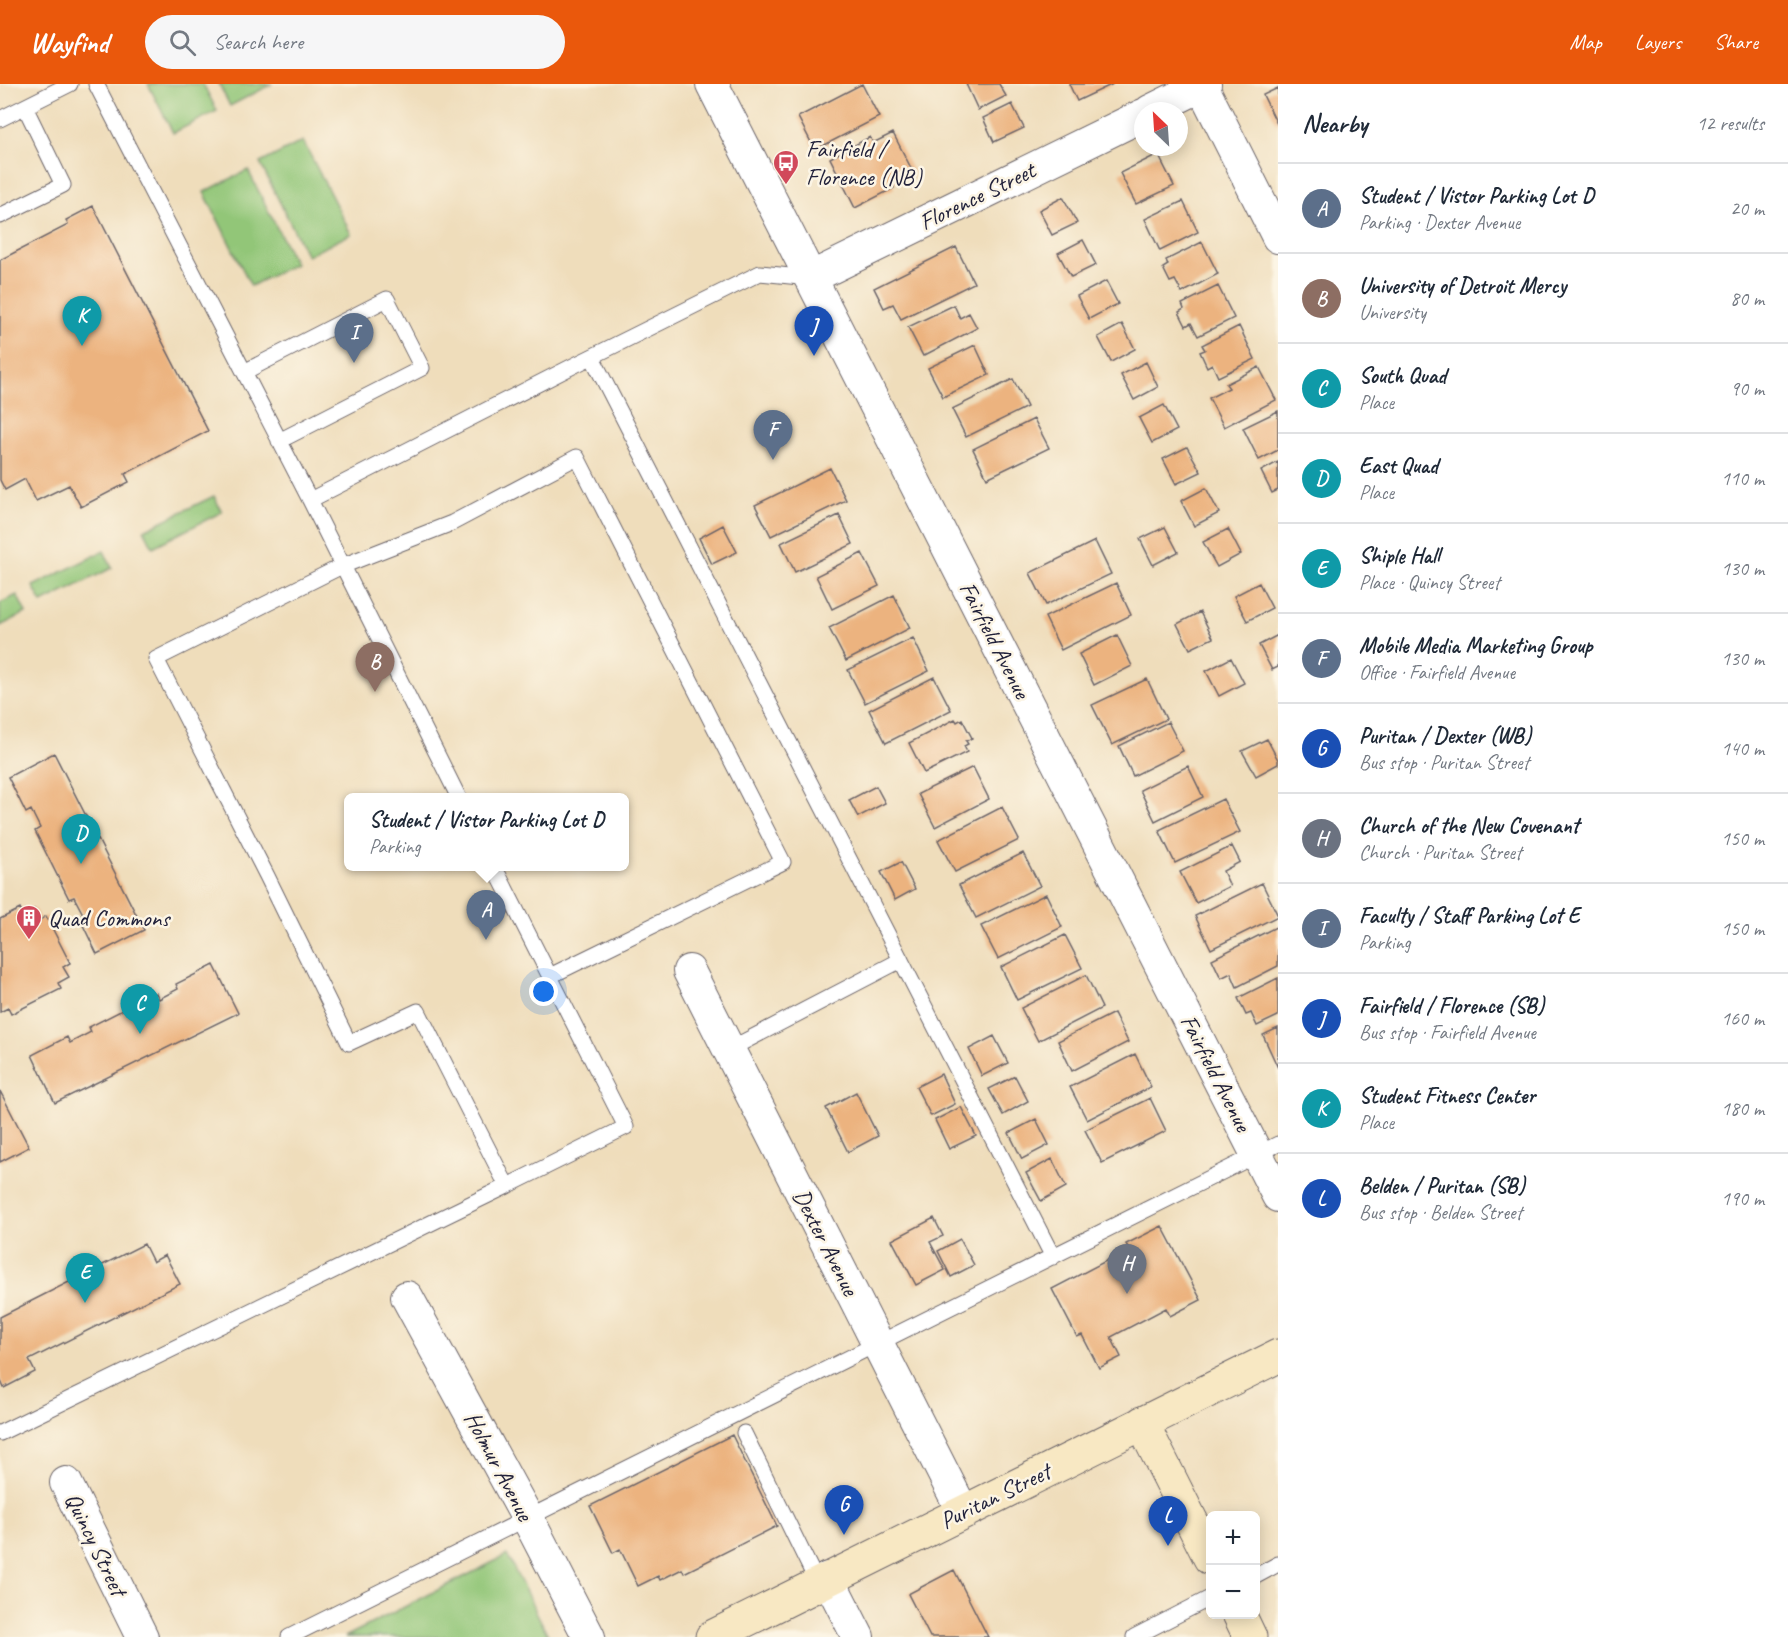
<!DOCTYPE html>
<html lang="en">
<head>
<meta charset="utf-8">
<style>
	body { margin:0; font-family:Caveat,sans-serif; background:#f6f6f7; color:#1f2937 }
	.controls { position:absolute; right:18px; bottom:18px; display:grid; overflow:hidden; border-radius:9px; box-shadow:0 3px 15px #0003 }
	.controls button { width:54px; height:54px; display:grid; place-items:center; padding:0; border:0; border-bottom:2px solid #e0e1e3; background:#fff; color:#1f2937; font:30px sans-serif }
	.compass { position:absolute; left:1134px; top:18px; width:54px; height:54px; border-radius:50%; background:#fff; box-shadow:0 3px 15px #0003; rotate:335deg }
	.you { position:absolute; left:544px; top:908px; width:21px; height:21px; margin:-15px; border:4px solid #fff; border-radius:50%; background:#1a73e8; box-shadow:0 0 0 9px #1a73e833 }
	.badge { display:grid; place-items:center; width:39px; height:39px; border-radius:50%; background:#ea580c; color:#fff; font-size:20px; font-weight:700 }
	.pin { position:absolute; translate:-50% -50px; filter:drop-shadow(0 2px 3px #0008) }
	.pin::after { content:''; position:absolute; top:32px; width:21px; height:18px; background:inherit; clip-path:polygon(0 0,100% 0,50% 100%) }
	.popup { position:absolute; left:344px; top:709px; width:285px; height:78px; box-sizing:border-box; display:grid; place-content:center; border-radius:9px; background:#fff; filter:drop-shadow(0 2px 4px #0005); font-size:20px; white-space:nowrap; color:#747a83 }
	.popup b { font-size:22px; color:#1f2937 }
	.popup::after { content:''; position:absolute; left:50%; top:100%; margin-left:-12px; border:12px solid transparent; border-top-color:#fff }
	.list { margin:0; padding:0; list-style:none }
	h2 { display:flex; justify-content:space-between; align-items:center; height:78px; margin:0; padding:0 24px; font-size:26px }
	h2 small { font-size:20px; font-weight:400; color:#747a83 }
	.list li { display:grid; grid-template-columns:39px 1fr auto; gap:18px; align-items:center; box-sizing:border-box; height:90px; padding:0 24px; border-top:2px solid #e0e1e3 }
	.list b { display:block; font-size:22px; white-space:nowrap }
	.list p { margin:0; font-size:20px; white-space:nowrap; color:#747a83 }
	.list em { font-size:20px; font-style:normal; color:#747a83 }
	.icon { flex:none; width:33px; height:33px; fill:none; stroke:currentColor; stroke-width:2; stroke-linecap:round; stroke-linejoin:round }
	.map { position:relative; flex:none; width:1278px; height:1553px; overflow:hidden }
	header { display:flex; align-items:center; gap:36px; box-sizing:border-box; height:84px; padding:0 30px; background:#ea580c; color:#fff }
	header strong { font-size:28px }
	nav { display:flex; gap:33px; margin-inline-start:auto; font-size:21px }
	.search { width:420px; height:54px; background:#f6f6f7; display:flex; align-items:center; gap:15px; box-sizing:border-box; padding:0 21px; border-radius:33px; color:#747a83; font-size:22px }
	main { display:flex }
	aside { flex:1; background:#fff }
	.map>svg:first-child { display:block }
	.green { fill:#92c678; stroke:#5a745a; stroke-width:1.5 }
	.building { fill:#ecb37f }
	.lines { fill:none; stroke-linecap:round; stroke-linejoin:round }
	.lane-casing { stroke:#6a6368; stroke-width:17 }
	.street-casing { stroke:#6a6368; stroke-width:34 }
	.secondary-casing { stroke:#6a6368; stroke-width:35 }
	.lane { stroke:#fff; stroke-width:15 }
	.street { stroke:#fff; stroke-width:32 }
	.secondary { stroke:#f8e8c3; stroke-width:33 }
	.labels { text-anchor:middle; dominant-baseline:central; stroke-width:5; stroke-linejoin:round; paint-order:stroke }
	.poi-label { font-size:24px; fill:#22223b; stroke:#fcf5e5; text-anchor:start }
	.street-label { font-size:24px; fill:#22223b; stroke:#fcf5e5 }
</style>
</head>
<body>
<header>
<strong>Wayfind</strong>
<div class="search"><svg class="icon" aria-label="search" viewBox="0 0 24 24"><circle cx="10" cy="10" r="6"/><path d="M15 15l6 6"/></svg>Search here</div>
<nav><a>Map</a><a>Layers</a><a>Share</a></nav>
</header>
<main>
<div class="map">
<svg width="1278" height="1553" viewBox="0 0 1278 1553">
	<rect width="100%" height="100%" fill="#fcf5e5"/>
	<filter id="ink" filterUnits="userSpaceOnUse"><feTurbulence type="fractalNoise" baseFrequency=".0167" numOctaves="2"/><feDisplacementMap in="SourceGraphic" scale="12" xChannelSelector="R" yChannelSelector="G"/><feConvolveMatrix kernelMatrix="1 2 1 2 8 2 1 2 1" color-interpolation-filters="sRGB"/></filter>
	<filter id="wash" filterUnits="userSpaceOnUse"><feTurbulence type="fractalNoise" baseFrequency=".008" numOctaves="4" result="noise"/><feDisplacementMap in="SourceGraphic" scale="24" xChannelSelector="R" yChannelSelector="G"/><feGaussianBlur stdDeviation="1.35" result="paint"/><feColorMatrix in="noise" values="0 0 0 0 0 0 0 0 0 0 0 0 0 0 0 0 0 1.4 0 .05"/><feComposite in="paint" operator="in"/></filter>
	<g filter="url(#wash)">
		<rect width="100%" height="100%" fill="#efddbb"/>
		<path class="green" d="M 148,0 L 203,0 L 217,27 L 173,49 Z
			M 219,0 L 272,0 L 230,22 Z
			M 303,57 L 351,150 L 307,172 L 260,79 Z
			M 248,86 L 295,180 L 251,202 L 204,108 Z
			M 214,412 L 222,428 L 153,463 L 144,446 Z
			M 104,467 L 112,484 L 42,519 L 33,502 Z
			M 17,511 L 26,529 L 0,542 L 0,519 Z
			M 507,1471 L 549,1553 L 345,1553 Z"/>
		<g id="blocks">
			<path class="building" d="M 862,0 L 879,33 L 815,66 L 798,33 Z
				M 966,0 L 999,0 L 1006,12 L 978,26 Z
				M 1069,0 L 1113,0 L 1077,17 Z
				M 1278,4 L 1278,42 L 1263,11 Z
				M 1012,20 L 1024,44 L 994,58 L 983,34 Z
				M 893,49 L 913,88 L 892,99 L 894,104 L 855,124 L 830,74 L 870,53 L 873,59 Z
				M 1158,70 L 1174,102 L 1136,120 L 1120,89 Z
				M 1063,113 L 1077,139 L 1052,151 L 1039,126 Z
				M 1183,117 L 1198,148 L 1160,167 L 1145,135 Z
				M 93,122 L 208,347 L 125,390 L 129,398 L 81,423 L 69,401 L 36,417 L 25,395 L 5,406 L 0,396 L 0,176 L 68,141 L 66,136 Z
				M 1083,156 L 1096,181 L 1071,193 L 1058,169 Z
				M 1202,158 L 1218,190 L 1182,209 L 1175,196 L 1170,198 L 1163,184 L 1168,181 L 1166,176 Z
				M 956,163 L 974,199 L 901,235 L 893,220 L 884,224 L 874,204 Z
				M 1106,197 L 1118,220 L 1089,235 L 1077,212 Z
				M 1218,202 L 1234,234 L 1198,252 L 1191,239 L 1186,242 L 1179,228 L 1184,225 L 1182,220 Z
				M 954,221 L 960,234 L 969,229 L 977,244 L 923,272 L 908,243 Z
				M 1122,240 L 1135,265 L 1111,278 L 1098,253 Z
				M 1239,242 L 1255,275 L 1218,293 L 1212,280 L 1207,283 L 1200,268 L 1205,266 L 1202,261 Z
				M 975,261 L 989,291 L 943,313 L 928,284 Z
				M 1146,278 L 1158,303 L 1134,316 L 1121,291 Z
				M 1259,283 L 1276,316 L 1224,343 L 1209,314 L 1229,304 L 1226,300 Z
				M 1013,295 L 1027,323 L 966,353 L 952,325 Z
				M 1164,321 L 1177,346 L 1152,359 L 1139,334 Z
				M 1278,327 L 1278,366 L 1259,376 L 1243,344 Z
				M 1034,335 L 1049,364 L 987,394 L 973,365 Z
				M 1187,363 L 1201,388 L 1176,400 L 1163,375 Z
				M 1278,378 L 1278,406 L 1272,409 L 1261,387 Z
				M 830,384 L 846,416 L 771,452 L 755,421 Z
				M 1206,404 L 1219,429 L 1194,442 L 1181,417 Z
				M 839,431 L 853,460 L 795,488 L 781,459 Z
				M 723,441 L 737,468 L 712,480 L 699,454 Z
				M 1165,443 L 1178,468 L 1153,481 L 1140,455 Z
				M 1228,445 L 1241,470 L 1217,483 L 1203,458 Z
				M 1095,457 L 1111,490 L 1046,521 L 1030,489 Z
				M 862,469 L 879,502 L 832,525 L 816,492 Z
				M 1116,499 L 1131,531 L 1061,566 L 1045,533 Z
				M 1259,499 L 1272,524 L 1247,537 L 1234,512 Z
				M 894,511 L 910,544 L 846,577 L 829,544 Z
				M 1200,528 L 1213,554 L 1190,565 L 1177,540 Z
				M 1117,551 L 1132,582 L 1094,601 L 1079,570 Z
				M 1278,551 L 1278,583 L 1272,586 L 1259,561 Z
				M 913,554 L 929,587 L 865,619 L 848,586 Z
				M 1231,574 L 1244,599 L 1219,612 L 1206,587 Z
				M 934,593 L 951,626 L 886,659 L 869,626 Z
				M 1147,595 L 1166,635 L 1112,661 L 1092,621 Z
				M 955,635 L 957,638 L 962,635 L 972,654 L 966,657 L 968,660 L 964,662 L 967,668 L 924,689 L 909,659 Z
				M 1168,638 L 1183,667 L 1133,692 L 1119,662 Z
				M 1267,655 L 1278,676 L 1278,680 L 1256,692 L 1242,667 Z
				M 54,669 L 144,846 L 97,870 L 79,833 L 83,830 L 74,813 L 69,815 L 35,747 L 40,744 L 31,726 L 26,729 L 8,693 Z
				M 1188,682 L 1203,713 L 1155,737 L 1140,706 Z
				M 973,683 L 989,715 L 935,743 L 918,710 Z
				M 876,702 L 885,719 L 858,733 L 849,716 Z
				M 1223,715 L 1240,748 L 1175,779 L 1159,746 Z
				M 1002,723 L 1019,756 L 955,788 L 938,756 Z
				M 1232,762 L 1240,778 L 1223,787 L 1230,802 L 1196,819 L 1180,788 Z
				M 1023,769 L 1040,802 L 976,834 L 959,801 Z
				M 901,778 L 915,805 L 895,816 L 881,788 Z
				M 1262,799 L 1278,832 L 1211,865 L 1195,832 Z
				M 1046,810 L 1062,843 L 998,875 L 981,842 Z
				M 20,825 L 23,830 L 34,825 L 40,836 L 46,832 L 70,879 L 63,883 L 69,893 L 58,899 L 61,905 L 11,930 L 8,924 L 0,928 L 0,835 Z
				M 1278,842 L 1278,882 L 1237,903 L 1231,889 L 1221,894 L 1212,875 Z
				M 1065,851 L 1082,884 L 1017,916 L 1001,883 Z
				M 214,881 L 238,929 L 55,1019 L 32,971 L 67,953 L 70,959 L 91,948 L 89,943 L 156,909 L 159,915 L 178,905 L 176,900 Z
				M 1086,891 L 1102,924 L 1038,957 L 1021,924 Z
				M 1278,894 L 1278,932 L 1257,942 L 1251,929 L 1246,931 L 1238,914 Z
				M 1114,929 L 1128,958 L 1072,987 L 1058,957 Z
				M 1278,944 L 1278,984 L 1263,951 Z
				M 994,952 L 1008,979 L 982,992 L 969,965 Z
				M 1135,970 L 1151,1003 L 1087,1036 L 1070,1003 Z
				M 941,990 L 955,1020 L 931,1032 L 916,1003 Z
				M 1015,992 L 1028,1017 L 1003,1031 L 989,1005 Z
				M 0,1007 L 29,1063 L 0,1078 Z
				M 856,1008 L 878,1052 L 848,1068 L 826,1024 Z
				M 1150,1014 L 1166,1047 L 1102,1079 L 1085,1046 Z
				M 961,1023 L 976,1052 L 949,1065 L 935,1036 Z
				M 1036,1035 L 1049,1061 L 1022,1075 L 1009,1049 Z
				M 1052,1075 L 1066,1103 L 1041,1117 L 1026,1089 Z
				M 934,1134 L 943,1152 L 930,1158 L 945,1186 L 916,1201 L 892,1156 Z
				M 1162,1142 L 1201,1216 L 1170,1232 L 1166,1224 L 1111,1253 L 1121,1273 L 1099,1284 L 1082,1251 L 1077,1253 L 1052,1205 L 1129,1165 L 1126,1160 Z
				M 960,1155 L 974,1181 L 951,1193 L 938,1167 Z
				M 144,1160 L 153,1178 L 165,1171 L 180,1200 L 29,1276 L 35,1288 L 4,1304 L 0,1295 L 0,1233 Z
				M 732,1351 L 777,1442 L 684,1489 L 682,1485 L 660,1496 L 658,1492 L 638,1502 L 620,1465 L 613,1469 L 590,1422 Z
				M 954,1486 L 988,1553 L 930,1553 L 908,1510 Z"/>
		</g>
	</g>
	<g filter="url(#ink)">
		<use href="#blocks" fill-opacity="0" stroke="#6a6368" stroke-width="1.5"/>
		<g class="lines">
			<defs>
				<path id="lane" d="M 96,0 L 310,416 L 459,714
					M 0,35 L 70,0
					M 0,132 L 63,101 L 25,23
					M 592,273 L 1053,1173
					M 244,288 L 387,215 L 422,284 L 279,357
					M 310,416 L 573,282 L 760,189 L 810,194
					M 494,782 L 626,1043 L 507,1102 L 418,927 L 349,959 L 267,792 L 156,575 L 342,482 L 452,439 L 577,373 L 783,778 L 550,892
					M 728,966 L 901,876
					M 0,1349 L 507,1102
					M 744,1349 L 818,1500
					M 1256,1492 L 1278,1480
					M 289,1553 L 1278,1060
					M 1134,1553 L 1210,1514"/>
				<path id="street" d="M 712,0 L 1278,1112
					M 1201,0 L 1278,153
					M 1150,27 L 1205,0
					M 810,194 L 1143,31
					M 689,887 L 963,1428
					M 407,1213 L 528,1435 L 589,1553
					M 66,1399 L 142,1553
					M 828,1494 L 858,1553"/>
				<path id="secondary" d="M 1142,1339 L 1210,1474
					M 1239,1530 L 1250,1553
					M 712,1553 L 1278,1272"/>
			</defs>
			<use href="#lane" class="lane-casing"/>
			<use href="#street" class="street-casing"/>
			<use href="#secondary" class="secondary-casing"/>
			<use href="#lane" class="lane"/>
			<use href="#street" class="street"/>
			<use href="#secondary" class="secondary"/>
		</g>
	</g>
	<defs>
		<symbol id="bus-pin" viewBox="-11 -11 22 30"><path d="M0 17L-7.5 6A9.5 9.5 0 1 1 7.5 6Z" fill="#d1495b" stroke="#fcf5e5"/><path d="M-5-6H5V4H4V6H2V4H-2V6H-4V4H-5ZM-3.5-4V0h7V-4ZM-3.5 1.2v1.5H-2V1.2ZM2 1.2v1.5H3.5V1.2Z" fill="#fff"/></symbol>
		<symbol id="building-pin" viewBox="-11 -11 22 30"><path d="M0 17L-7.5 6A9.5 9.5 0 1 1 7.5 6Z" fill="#d1495b" stroke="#fcf5e5"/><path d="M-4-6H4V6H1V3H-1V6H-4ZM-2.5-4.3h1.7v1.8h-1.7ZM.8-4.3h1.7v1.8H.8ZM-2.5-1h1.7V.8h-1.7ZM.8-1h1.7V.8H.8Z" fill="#fff"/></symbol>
	</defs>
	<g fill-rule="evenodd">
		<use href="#bus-pin" x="771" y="64" width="30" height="40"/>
		<use href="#building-pin" x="14" y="819" width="30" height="40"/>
	</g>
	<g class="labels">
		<g class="poi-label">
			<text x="806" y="65">Fairfield /<tspan x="806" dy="28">Florence (NB)</tspan></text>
			<text x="48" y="834">Quad Commons</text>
		</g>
		<g class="street-label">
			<text transform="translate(977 112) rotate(-26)">Florence Street</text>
			<text transform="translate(995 556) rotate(63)">Fairfield Avenue</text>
			<text transform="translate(1216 989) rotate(63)">Fairfield Avenue</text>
			<text transform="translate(826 1158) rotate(63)">Dexter Avenue</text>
			<text transform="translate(499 1382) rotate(62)">Holmur Avenue</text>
			<text transform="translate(995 1412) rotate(-26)">Puritan Street</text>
			<text transform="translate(96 1460) rotate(64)">Quincy Street</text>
		</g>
	</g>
</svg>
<div class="controls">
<button>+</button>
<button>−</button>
</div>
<svg class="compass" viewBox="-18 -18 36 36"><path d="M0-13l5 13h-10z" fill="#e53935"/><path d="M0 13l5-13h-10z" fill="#747a83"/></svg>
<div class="you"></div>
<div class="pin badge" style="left:486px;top:856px;background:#5c6f8a">A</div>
<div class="popup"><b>Student / Vistor Parking Lot D</b>Parking</div>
<div class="pin badge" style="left:375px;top:608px;background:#8d6e63">B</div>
<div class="pin badge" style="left:140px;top:950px;background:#0f9aa8">C</div>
<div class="pin badge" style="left:81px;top:780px;background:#0f9aa8">D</div>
<div class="pin badge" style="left:85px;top:1219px;background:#0f9aa8">E</div>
<div class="pin badge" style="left:773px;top:376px;background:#5c6f8a">F</div>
<div class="pin badge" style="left:844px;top:1451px;background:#1a4fb4">G</div>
<div class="pin badge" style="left:1127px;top:1210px;background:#6b7280">H</div>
<div class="pin badge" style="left:354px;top:279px;background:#5c6f8a">I</div>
<div class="pin badge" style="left:814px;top:272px;background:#1a4fb4">J</div>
<div class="pin badge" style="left:82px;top:262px;background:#0f9aa8">K</div>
<div class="pin badge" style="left:1168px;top:1462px;background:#1a4fb4">L</div>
</div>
<aside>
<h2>Nearby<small>12 results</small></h2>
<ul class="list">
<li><span class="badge" style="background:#5c6f8a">A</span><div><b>Student / Vistor Parking Lot D</b><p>Parking · Dexter Avenue</p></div><em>20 m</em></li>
<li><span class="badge" style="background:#8d6e63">B</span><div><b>University of Detroit Mercy</b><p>University</p></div><em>80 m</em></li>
<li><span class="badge" style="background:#0f9aa8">C</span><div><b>South Quad</b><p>Place</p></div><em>90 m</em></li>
<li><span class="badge" style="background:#0f9aa8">D</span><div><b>East Quad</b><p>Place</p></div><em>110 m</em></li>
<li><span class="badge" style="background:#0f9aa8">E</span><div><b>Shiple Hall</b><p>Place · Quincy Street</p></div><em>130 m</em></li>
<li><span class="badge" style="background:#5c6f8a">F</span><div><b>Mobile Media Marketing Group</b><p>Office · Fairfield Avenue</p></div><em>130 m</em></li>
<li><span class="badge" style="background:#1a4fb4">G</span><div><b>Puritan / Dexter (WB)</b><p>Bus stop · Puritan Street</p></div><em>140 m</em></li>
<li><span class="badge" style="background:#6b7280">H</span><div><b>Church of the New Covenant</b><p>Church · Puritan Street</p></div><em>150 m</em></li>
<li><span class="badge" style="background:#5c6f8a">I</span><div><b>Faculty / Staff Parking Lot E</b><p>Parking</p></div><em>150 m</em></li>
<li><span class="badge" style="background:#1a4fb4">J</span><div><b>Fairfield / Florence (SB)</b><p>Bus stop · Fairfield Avenue</p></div><em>160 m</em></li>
<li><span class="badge" style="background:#0f9aa8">K</span><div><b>Student Fitness Center</b><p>Place</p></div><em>180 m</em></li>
<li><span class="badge" style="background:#1a4fb4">L</span><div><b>Belden / Puritan (SB)</b><p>Bus stop · Belden Street</p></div><em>190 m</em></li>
</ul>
</aside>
</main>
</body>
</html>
